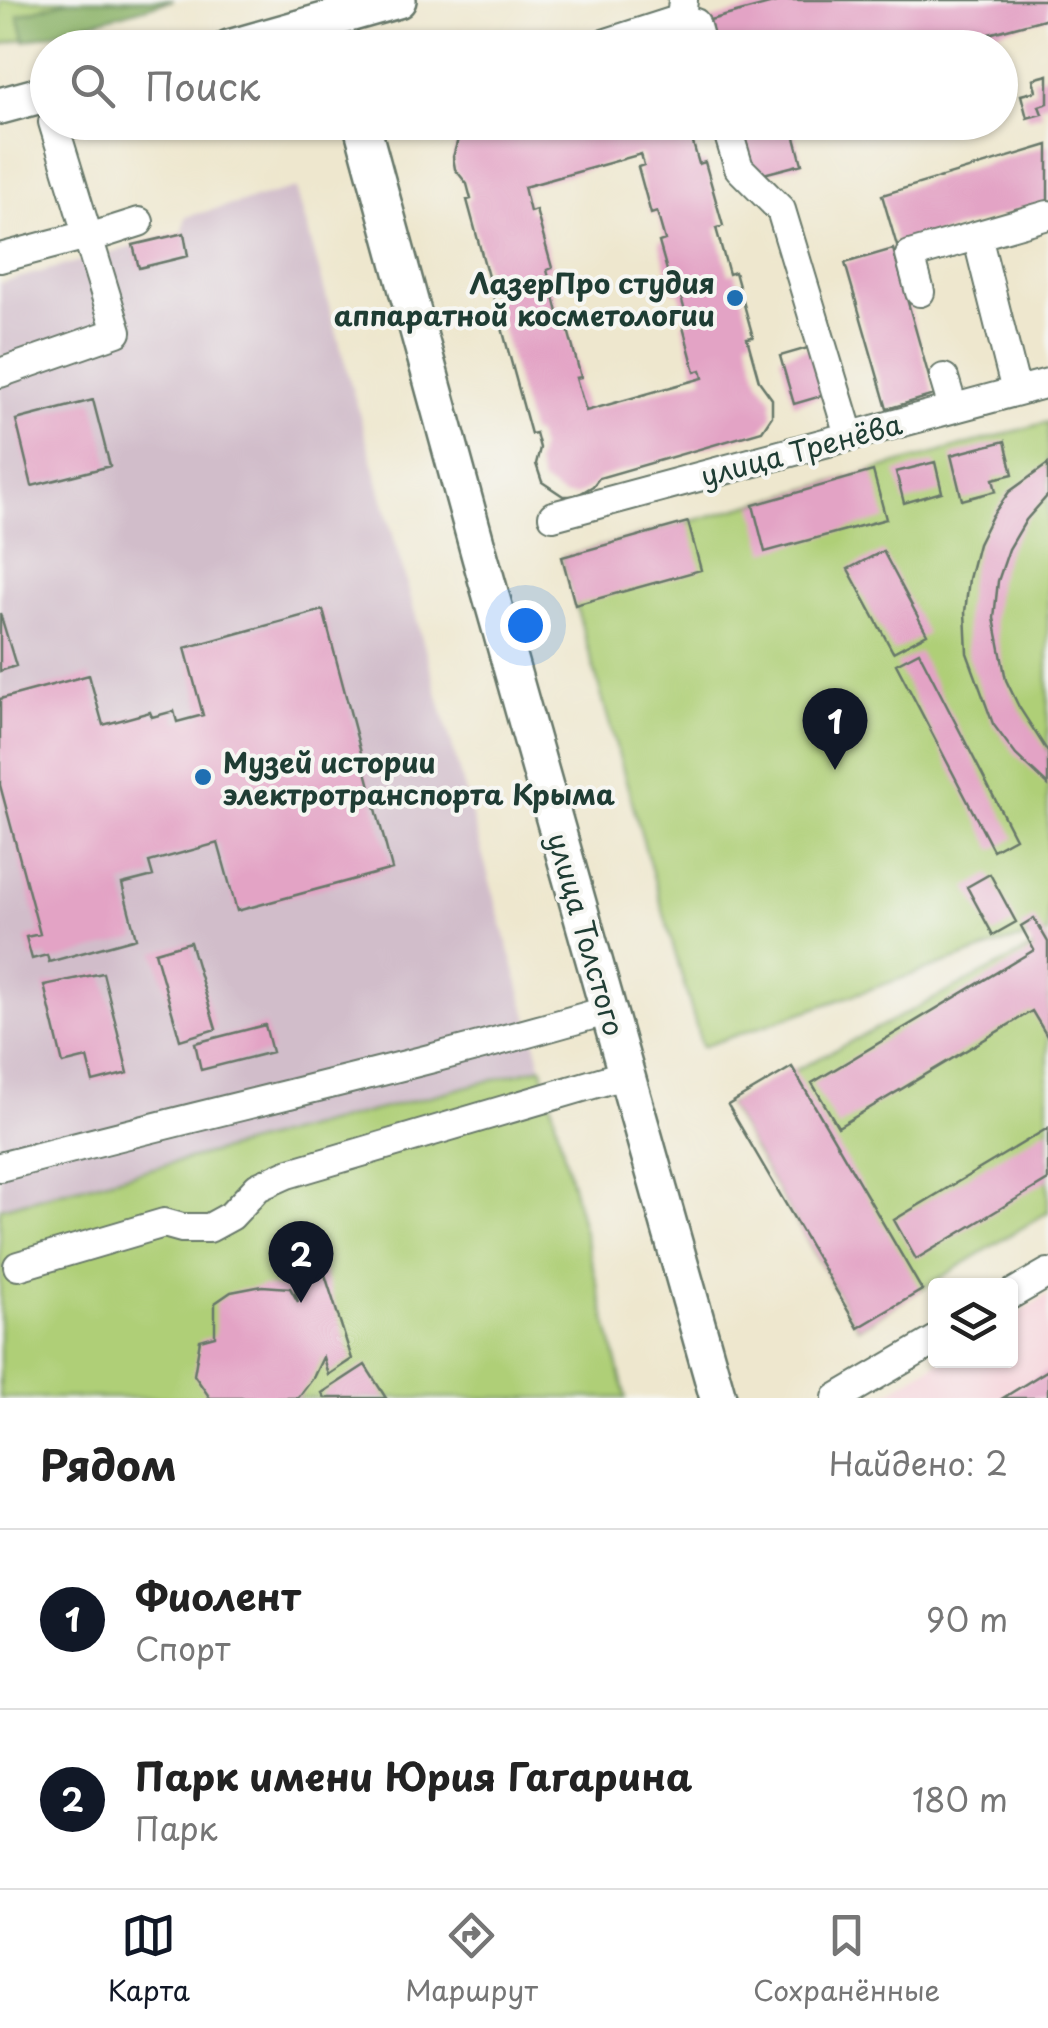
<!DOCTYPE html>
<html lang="ru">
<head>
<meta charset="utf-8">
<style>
	body { margin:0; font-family:"Playpen Sans",sans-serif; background:#f6f6f6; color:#222 }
	.controls { position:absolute; right:30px; bottom:30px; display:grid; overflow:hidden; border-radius:10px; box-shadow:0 2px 8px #0004 }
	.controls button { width:90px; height:90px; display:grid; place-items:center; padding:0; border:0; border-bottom:2px solid #e0e0e0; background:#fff; color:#222; font:50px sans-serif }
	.you { position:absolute; left:525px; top:625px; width:35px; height:35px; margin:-25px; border:8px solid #fff; border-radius:50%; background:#1a73e8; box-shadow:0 0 0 15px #1a73e833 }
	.badge { display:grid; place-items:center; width:65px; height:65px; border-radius:50%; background:#111827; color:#fff; font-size:32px; font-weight:700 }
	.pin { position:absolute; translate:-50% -82px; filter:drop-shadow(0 2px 5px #0008) }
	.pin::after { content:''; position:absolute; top:52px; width:35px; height:30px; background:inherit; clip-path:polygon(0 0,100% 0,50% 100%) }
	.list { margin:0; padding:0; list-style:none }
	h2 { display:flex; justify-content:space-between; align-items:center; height:130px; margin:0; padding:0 40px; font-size:42px }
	h2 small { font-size:32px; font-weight:400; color:#767676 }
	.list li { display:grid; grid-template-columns:65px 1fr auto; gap:30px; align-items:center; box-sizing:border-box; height:180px; padding:0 40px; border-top:2px solid #e0e0e0 }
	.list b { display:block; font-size:38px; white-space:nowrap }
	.list p { margin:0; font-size:32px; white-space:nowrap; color:#767676 }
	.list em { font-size:32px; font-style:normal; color:#767676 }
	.icon { flex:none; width:55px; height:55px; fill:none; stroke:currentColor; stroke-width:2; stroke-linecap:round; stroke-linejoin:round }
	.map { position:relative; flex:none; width:1048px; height:1398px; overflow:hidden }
	.search { position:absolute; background:#fff; box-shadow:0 2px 8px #0004; left:30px; right:30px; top:30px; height:110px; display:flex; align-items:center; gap:25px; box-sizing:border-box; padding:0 35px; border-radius:55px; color:#767676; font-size:38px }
	.sheet { height:490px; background:#fff }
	nav { display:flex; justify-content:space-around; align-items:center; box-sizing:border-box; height:140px; border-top:2px solid #e0e0e0; background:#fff; font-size:28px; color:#767676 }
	nav a { display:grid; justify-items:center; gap:5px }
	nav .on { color:#111827 }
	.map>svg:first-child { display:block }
	.built { fill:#f6cfd8 }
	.industrial { fill:#d1bdca }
	.green { fill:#afcf77; stroke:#678656; stroke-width:2.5 }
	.forest { fill:#8bb268; stroke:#55784e; stroke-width:2.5 }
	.building { fill:#e3a3c5; fill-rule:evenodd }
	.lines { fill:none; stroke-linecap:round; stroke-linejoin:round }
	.minor-casing { stroke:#67786a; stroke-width:32 }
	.major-casing { stroke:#67786a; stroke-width:40 }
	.minor { stroke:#fff; stroke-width:28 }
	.major { stroke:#fff; stroke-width:35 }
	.poi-dot { fill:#1f6fb2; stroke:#f6f6f2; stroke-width:4 }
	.labels { text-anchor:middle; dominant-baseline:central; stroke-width:8; stroke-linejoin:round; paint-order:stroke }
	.poi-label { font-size:28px; font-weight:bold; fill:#1f3d34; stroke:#f6f6f2; text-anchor:end }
	.street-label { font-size:28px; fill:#1f3d34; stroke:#f6f6f2 }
</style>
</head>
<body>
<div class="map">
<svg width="1048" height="1398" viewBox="0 0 1048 1398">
	<rect width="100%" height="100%" fill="#f6f6f2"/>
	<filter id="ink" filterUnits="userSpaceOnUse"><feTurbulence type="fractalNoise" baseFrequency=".01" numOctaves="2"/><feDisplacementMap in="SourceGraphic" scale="20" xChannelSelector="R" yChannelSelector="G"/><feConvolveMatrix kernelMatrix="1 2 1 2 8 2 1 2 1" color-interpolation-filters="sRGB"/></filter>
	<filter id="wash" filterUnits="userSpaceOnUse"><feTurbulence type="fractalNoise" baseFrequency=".0048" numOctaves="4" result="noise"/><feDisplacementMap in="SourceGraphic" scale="40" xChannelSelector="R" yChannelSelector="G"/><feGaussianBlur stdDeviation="2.25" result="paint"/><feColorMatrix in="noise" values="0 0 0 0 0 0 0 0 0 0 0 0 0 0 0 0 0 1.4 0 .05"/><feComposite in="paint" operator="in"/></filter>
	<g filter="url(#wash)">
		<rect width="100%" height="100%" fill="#eee7ce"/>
		<path class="built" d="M 1048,1295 L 1048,1398 L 879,1398 L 940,1361 L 1010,1360 L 1011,1318 Z"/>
		<path class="industrial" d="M 296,188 L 542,1067 L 0,1208 L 0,283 L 183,233 L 185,217 Z"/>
		<path class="green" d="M 0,0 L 169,0 L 0,45 Z
			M 1048,422 L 1048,934 L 1007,942 L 702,1047 L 562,557 Z
			M 1048,940 L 1048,1212 L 858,1328 L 728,1105 Z
			M 542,1067 L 626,1398 L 0,1398 L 0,1208 Z"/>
		<path class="forest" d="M 70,0 L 173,0 L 25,41 L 18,15 Z"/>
		<g id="blocks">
			<path class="building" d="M 784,0 L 1048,0 L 1048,18 L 937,48 L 717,48 L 710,20 Z
				M 1048,75 L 1048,103 L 1039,106 L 1042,114 L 1027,118 L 1021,95 L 1036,91 L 1033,79 Z
				M 518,122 L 685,122 L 678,132 L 689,129 L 699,164 L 705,162 L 723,226 L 716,228 L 729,274 L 735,272 L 753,337 L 747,338 L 759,381 L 772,399 L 772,416 L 762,431 L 599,478 L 593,486 L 576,496 L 563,496 L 542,482 L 536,464 L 540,448 L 536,433 L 531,434 L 467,200 L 471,199 L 467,184 L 455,169 L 453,157 L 458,139 L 472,126 L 485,123 L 501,127 ZM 641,154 L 644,165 L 638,167 L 651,214 L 657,212 L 665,240 L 659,242 L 673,292 L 679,290 L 688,322 L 682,323 L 695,372 L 701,370 L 703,378 L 586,411 L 576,378 L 581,377 L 565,319 L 560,320 L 547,270 L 552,268 L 536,210 L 530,212 L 524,187 Z
				M 737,122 L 791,122 L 802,164 L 752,177 Z
				M 1048,145 L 1048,201 L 897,246 L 882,195 Z
				M 184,233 L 188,256 L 139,268 L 133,245 Z
				M 893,249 L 934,395 L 887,409 L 845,263 Z
				M 811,347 L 825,395 L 794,404 L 780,356 Z
				M 93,400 L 110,466 L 32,486 L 16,420 Z
				M 1005,441 L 1013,474 L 993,479 L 996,491 L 962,500 L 951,455 Z
				M 935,462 L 942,492 L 904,503 L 896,472 Z
				M 1048,464 L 1048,495 L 1026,520 L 1009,549 L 998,581 L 994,618 L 1006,680 L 1019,707 L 1048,752 L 1048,785 L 1016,755 L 993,724 L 967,653 L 965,612 L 969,579 L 978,544 L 992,516 L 1009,492 Z
				M 873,471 L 886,519 L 765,552 L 753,505 Z
				M 688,522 L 701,570 L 575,605 L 562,557 Z
				M 883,551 L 927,634 L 893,652 L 848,569 Z
				M 323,610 L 392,869 L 237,911 L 218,843 L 149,862 L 153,876 L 122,884 L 136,938 L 49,962 L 47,955 L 32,959 L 26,937 L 40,934 L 0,785 L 0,699 L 89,675 L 103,725 L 150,712 L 152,717 L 174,711 L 177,722 L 203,715 L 185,648 Z
				M 0,613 L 16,666 L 0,671 Z
				M 919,652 L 1015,838 L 993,850 L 896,664 Z
				M 990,874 L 1016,922 L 993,935 L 967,887 Z
				M 1034,918 L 1048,942 L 1048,1038 L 1032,1011 L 838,1127 L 812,1083 L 1034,950 L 1021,926 Z
				M 190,942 L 216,1029 L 180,1040 L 155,952 Z
				M 103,973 L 128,1073 L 93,1082 L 87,1058 L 63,1064 L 44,985 Z
				M 265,1025 L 272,1052 L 201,1070 L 195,1043 Z
				M 792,1067 L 922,1290 L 858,1328 L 728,1105 Z
				M 1048,1128 L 1048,1180 L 916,1259 L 894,1220 Z
				M 320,1259 L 352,1359 L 328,1375 L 323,1357 L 313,1378 L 298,1398 L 210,1398 L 194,1375 L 200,1340 L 215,1336 L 215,1303 L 231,1292 L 262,1286 L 290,1288 L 298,1302 L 290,1269 Z
				M 365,1365 L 386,1398 L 325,1398 L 322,1393 Z
				M 1048,1370 L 1048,1398 L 1003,1398 Z"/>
		</g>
	</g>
	<g filter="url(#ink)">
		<use href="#blocks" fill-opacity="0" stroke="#67786a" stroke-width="2.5"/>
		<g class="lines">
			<defs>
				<path id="minor" d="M 683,0 L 681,19 L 695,23 L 702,48
					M 591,48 L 681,19
					M 725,122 L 739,168 L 781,210 L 849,435
					M 977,236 L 1016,391
					M 0,258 L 87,235 L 95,236 L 139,222
					M 920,292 L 910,255 L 1048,215
					M 0,373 L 117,332 L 53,122
					M 944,378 L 953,408
					M 553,516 L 1048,383
					M 0,1167 C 202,1113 407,1069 609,1010
					M 18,1266 L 164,1223 L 182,1228 L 209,1228 L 231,1216 L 258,1187 L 287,1174 L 627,1074
					M 1010,1295 L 1048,1273
					M 837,1398 L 936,1340"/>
				<path id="major" d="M 229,48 L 398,0
					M 0,106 L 48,93
					M 361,122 L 480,557 L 718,1398"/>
			</defs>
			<use href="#minor" class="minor-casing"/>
			<use href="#major" class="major-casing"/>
			<use href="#minor" class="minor"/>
			<use href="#major" class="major"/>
		</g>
	</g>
	<g class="poi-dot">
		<circle cx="735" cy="298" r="10"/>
		<circle cx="203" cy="777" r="10"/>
	</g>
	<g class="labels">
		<g class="poi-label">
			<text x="715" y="282">ЛазерПро студия<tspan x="715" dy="32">аппаратной косметологии</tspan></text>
			<text x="223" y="761" text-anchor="start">Музей истории<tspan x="223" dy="32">электротранспорта Крыма</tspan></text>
		</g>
		<g class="street-label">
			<text transform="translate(801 449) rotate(-15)">улица Тренёва</text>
			<text transform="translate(587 934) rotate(74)">улица Толстого</text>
		</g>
	</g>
</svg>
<div class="controls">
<button><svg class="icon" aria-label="layers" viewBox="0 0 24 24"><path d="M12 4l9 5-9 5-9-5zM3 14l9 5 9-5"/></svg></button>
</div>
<div class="you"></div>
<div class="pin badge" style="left:835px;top:770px">1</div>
<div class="pin badge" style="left:301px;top:1303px">2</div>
<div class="search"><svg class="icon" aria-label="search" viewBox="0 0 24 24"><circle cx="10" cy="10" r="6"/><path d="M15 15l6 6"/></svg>Поиск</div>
</div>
<section class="sheet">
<h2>Рядом<small>Найдено: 2</small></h2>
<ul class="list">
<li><span class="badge">1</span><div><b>Фиолент</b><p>Спорт</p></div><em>90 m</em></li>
<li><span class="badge">2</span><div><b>Парк имени Юрия Гагарина</b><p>Парк</p></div><em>180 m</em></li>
</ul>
</section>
<nav>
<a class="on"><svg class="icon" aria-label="map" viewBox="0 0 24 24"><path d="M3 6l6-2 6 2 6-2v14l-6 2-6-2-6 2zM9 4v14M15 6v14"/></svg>Карта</a>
<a><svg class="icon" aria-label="directions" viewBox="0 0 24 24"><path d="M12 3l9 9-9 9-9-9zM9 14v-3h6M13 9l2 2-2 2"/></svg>Маршрут</a>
<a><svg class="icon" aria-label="saved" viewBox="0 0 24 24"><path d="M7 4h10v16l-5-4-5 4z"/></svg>Сохранённые</a>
</nav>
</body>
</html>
